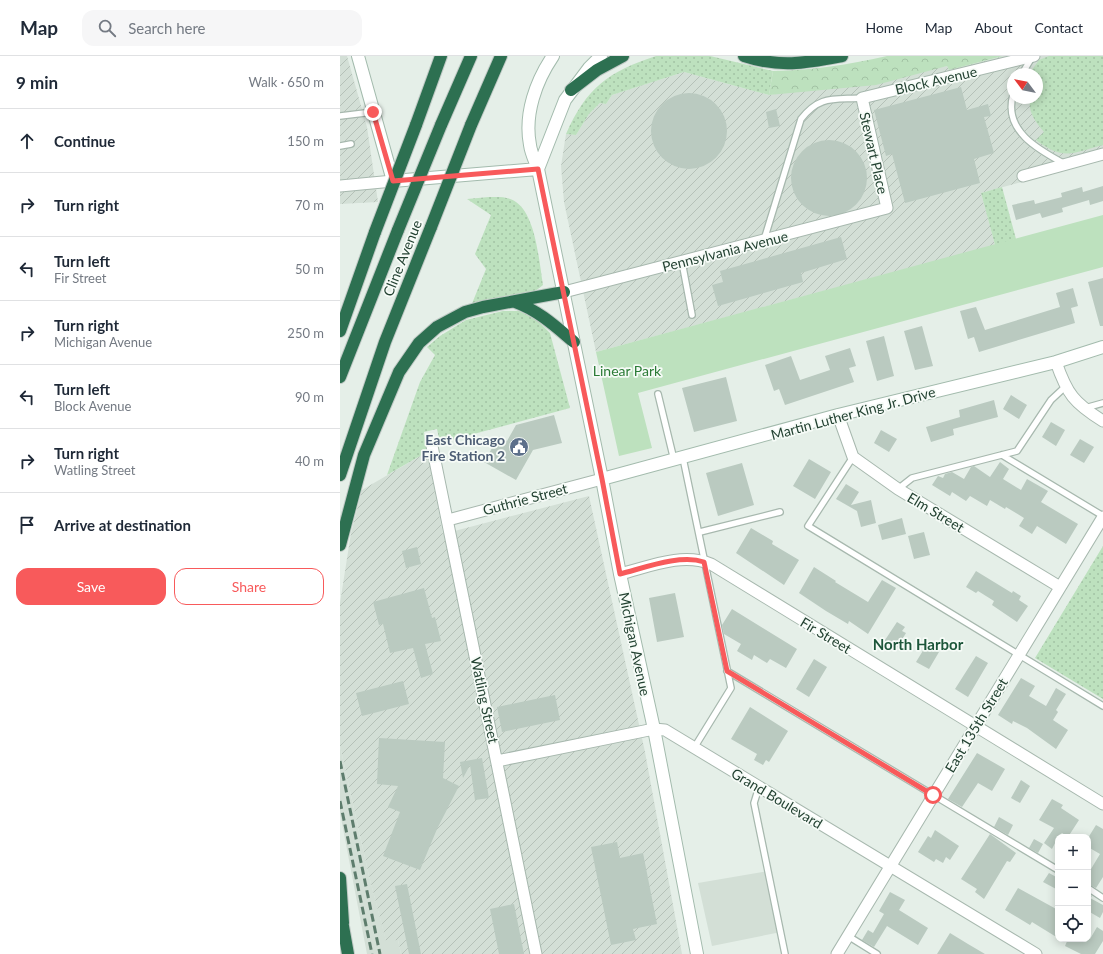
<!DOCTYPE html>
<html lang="en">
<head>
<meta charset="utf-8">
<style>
	body { margin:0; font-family:Lato,sans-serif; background:#f6f6f7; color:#1f2937 }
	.controls { position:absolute; right:12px; bottom:12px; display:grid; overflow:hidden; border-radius:8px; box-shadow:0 2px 10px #0003 }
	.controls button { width:36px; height:36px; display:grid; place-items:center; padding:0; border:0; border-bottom:1px solid #e0e1e3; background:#fff; color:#1f2937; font:20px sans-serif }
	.compass { position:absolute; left:667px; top:12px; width:36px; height:36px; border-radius:50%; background:#fff; box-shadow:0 2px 10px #0003; rotate:302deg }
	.stop { position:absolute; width:12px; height:12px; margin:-9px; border:3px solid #f85a5b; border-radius:50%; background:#fff }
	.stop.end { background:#f85a5b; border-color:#fff; box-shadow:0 1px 4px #0008 }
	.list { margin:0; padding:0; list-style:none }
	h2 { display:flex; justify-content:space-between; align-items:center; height:52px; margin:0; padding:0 16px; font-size:17px }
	h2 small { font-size:13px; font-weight:400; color:#747a83 }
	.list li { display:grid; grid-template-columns:26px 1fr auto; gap:12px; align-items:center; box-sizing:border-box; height:64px; padding:0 16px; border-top:1px solid #e0e1e3 }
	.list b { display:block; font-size:15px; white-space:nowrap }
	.list p { margin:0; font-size:13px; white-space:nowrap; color:#747a83 }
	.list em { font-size:13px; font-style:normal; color:#747a83 }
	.actions { display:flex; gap:8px; padding:12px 16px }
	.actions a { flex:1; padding:9px 0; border:1px solid #f85a5b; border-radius:12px; text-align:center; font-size:14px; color:#f85a5b }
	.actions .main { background:#f85a5b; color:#fff }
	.icon { flex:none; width:22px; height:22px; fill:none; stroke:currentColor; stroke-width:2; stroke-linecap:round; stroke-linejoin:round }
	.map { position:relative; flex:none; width:763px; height:898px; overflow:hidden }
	header { display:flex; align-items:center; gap:24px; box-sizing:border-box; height:56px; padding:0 20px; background:#fff; border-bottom:1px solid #e0e1e3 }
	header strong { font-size:19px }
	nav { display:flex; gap:22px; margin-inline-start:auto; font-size:14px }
	.search { width:280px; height:36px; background:#f6f6f7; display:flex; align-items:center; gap:10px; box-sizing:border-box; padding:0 14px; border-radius:12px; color:#747a83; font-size:15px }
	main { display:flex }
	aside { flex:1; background:#fff }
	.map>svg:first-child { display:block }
	.built { fill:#d3dfd6 }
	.industrial { fill:url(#industrial-furrows); fill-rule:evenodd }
	.grass { fill:url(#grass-dots) }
	.forest { fill:url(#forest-crowns) }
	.park { fill:#bde1be }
	.building { fill:#bacac0 }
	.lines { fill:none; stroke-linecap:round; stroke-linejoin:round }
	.lane-casing { stroke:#a7b8ae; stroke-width:8 }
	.street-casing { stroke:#a7b8ae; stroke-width:13 }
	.secondary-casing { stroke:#a3bbad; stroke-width:14 }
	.highway-casing { stroke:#c1cac6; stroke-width:14 }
	.lane { stroke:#fff; stroke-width:5.5 }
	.street { stroke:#fff; stroke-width:11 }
	.secondary { stroke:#fff; stroke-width:12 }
	.highway { stroke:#2d7051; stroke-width:12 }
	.rail { stroke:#5e7d6d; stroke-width:3; stroke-dasharray:8 4; stroke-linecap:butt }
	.highway-bridge-casing { stroke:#c1cac6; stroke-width:14; stroke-linecap:butt }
	.highway-bridge { stroke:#2d7051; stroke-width:12 }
	.route { stroke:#f85a5b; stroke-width:5 }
	.labels { text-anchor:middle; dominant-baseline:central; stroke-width:3.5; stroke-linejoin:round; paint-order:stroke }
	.street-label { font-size:14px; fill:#234232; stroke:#f6fbf7 }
	.park-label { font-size:14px; fill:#2b7b36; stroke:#f6fbf7 }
	.service-label { font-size:14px; font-weight:bold; fill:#4e5e75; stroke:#f6fbf7; text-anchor:end }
	.neighbourhood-label { font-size:15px; font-weight:bold; fill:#1d563a; stroke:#f6fbf7 }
</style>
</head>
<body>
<header>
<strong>Map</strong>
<div class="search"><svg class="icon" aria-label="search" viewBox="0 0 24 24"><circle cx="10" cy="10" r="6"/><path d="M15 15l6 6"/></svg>Search here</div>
<nav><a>Home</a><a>Map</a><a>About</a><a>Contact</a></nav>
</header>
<main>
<aside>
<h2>9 min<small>Walk · 650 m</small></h2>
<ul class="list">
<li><svg class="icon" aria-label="ahead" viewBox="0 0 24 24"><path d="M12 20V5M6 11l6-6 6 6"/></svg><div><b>Continue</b></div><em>150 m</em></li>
<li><svg class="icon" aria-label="right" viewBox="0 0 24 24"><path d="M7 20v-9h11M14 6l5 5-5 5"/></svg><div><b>Turn right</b></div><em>70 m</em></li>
<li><svg class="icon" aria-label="left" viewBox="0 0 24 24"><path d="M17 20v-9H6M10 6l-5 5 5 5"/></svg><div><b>Turn left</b><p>Fir Street</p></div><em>50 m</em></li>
<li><svg class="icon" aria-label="right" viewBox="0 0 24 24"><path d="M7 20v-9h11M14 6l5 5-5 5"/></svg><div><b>Turn right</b><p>Michigan Avenue</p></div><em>250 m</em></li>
<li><svg class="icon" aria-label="left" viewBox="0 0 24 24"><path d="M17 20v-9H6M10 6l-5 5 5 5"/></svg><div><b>Turn left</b><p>Block Avenue</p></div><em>90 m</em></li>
<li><svg class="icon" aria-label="right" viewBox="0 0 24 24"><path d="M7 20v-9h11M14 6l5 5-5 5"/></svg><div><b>Turn right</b><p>Watling Street</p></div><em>40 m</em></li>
<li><svg class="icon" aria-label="arrive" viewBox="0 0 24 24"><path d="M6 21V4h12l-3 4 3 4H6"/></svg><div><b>Arrive at destination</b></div></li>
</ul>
<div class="actions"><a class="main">Save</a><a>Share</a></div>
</aside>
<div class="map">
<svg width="763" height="898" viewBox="0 0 763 898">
	<defs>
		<pattern id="industrial-furrows" width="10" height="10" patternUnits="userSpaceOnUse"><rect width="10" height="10" fill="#d3dfd6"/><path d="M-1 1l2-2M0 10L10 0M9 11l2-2" fill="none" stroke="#b5c1b8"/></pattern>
		<pattern id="grass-dots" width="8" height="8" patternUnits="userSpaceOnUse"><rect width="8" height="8" fill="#bde1be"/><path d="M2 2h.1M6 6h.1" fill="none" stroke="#a2c2a4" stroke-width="1.8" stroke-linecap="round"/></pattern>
		<pattern id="forest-crowns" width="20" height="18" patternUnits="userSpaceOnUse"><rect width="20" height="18" fill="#bde1be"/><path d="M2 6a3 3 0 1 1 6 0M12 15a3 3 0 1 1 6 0" fill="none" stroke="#a2c2a4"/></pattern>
	</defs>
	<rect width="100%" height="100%" fill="#e5efe8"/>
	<path class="built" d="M 0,690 L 29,820 L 46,884 L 58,884 L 61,898 L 27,898 L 0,757 Z
		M 428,815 L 441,876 L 372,890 L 358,827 Z"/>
	<path class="industrial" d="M 0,0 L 7,0 L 27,71 L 38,146 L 0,148 Z
		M 663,0 L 763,0 L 763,104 L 641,137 L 655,189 L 256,296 L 224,146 L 221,110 L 226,78 L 236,79 L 249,58 L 260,47 L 266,48 L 272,39 L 344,16 L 429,39 L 607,10 L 609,14 ZM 673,18 L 697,18 L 697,42 L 673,42 Z
		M 87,396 L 103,478 L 249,440 L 305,696 L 342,898 L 61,898 L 58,884 L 46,885 L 29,820 L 0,690 L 0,547 L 11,477 L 22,434 Z"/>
	<path class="grass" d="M 316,0 L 370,0 L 433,15 L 429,39 L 344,16 L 272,39 L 266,48 L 260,47 L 249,58 L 236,79 L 226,78 C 247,31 268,16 316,0 Z
		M 709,0 L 763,0 L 763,89 C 733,97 723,105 696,84 L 704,76 C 695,65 688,57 690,42 L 697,42 L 697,18 L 689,18 L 699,4 Z
		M 662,131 L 676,183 L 655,189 L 641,137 Z
		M 149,141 C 158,141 168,140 176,146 C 196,160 199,205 203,229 C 189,243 152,245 131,250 L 146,213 L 135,198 L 151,159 L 127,143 Z
		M 163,255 L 179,255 L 196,263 L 210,277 L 230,352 L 100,387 L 97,373 L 84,376 L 87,396 L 47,419 L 80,326 L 95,299 L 87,291 L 100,280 L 126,264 Z
		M 763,490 L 763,643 L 695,602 Z"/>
	<path class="forest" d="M 547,0 L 663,0 L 609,14 L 607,10 L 536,29 L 429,39 L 433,15 C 475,14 506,9 547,0 Z"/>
	<path class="park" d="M 763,159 L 763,211 L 298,337 L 312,392 L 279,400 L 256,296 Z"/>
	<path class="building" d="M 621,31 L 627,54 L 648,48 L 651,60 L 644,61 L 654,97 L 634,103 L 640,127 L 565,147 L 552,98 L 546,100 L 534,54 Z
		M311 75a38 38 0 1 1 76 0a38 38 0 1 1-76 0Z
		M 436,53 L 440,70 L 429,72 L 426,56 Z
		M451 122a38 38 0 1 1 76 0a38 38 0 1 1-76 0Z
		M 763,130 L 763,145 L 750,149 L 749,144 L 722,152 L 723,156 L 702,162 L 700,157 L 676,164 L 672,149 L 694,144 L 695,148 L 722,141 L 721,137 L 742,131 L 743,136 Z
		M 501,181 L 507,203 L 461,217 L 463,226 L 378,250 L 372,229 L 383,226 L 380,215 Z
		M 763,222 L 763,270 L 760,270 L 748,226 Z
		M 733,232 L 738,250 L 731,252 L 735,267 L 639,296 L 634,281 L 628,283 L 620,255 L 636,251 L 645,274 L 720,251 L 716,237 Z
		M 582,270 L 593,310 L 575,314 L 564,275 Z
		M 544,280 L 554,320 L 537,325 L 526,285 Z
		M 510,292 L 516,310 L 509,312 L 514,326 L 445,349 L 439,333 L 434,335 L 425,309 L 451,300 L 460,324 L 490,314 L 485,300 Z
		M 386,321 L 397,365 L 354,376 L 342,332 Z
		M 671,339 L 687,349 L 679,363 L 663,353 Z
		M 654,344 L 658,361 L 613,373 L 614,379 L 591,386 L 586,371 L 620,361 L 619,354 Z
		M 214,359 L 222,387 L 193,394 L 176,424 L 144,406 L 159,380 L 167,385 L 176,369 Z
		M 711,366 L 725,374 L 716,390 L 702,381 Z
		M 541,374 L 557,383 L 549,396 L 534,387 Z
		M 740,383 L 754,391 L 744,407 L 730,399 Z
		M 469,403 L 491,416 L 475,443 L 453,430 Z
		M 660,406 L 669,413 L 663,423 L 681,434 L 687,423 L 708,435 L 701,446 L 738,468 L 726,488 L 697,470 L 692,478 L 679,470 L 684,462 L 666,451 L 665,453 L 650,444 L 647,450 L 630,440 L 626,445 L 612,436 L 610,440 L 592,429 L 598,420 L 603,422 L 605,418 L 612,416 L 624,423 L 631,411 L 634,410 L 650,421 Z
		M 402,407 L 414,449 L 378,460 L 366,417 Z
		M 506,428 L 519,436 L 511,449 L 531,444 L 536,467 L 521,471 L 517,455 L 496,443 Z
		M 562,462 L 566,478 L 542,484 L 538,469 Z
		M 411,472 L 433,485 L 432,488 L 459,504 L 444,529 L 396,497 Z
		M 584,476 L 590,499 L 574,503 L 568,480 Z
		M 77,491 L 81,508 L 66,512 L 62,495 Z
		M 474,511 L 496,525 L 495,526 L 528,546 L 542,524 L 556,532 L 528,578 L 509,565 L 508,568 L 486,555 L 459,537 Z
		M 636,515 L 672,537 L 673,535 L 681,540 L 679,544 L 688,550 L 677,566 L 652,549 L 654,545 L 638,535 L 636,537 L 626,531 Z
		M 84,532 L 92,562 L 95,561 L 101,585 L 85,588 L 93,618 L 81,622 L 73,592 L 50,597 L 43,568 L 39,569 L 33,546 Z
		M 335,537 L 344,581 L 317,586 L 309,542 Z
		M 392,553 L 457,593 L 446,612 L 430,603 L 427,607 L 414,599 L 412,604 L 397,595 L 401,588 L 384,578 L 382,569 Z
		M 557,566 L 565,571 L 562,575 L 566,577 L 555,595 L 543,587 Z
		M 587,588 L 599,596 L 589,613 L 576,606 Z
		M 636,600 L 648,607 L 628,641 L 615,633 Z
		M 474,603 L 487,611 L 469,641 L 456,633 Z
		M 681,622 L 695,630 L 689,640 L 706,650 L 716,632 L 726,638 L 716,654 L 718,656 L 713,664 L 728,674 L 716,693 L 687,672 L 673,665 L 672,668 L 658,659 Z
		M 63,625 L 69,648 L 22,660 L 16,637 Z
		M 215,639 L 220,664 L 162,676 L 157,651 Z
		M 410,651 L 448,675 L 429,706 L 426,704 L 423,709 L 414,704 L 417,698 L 391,683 Z
		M 39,682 L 105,686 L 103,722 L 119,730 L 97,773 L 80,814 L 43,800 L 60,756 L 48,751 L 58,730 L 37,728 Z
		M 637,697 L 665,713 L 652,735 L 638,727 L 622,751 L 608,743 Z
		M 142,702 L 149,742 L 135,744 L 130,709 L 123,722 L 120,706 Z
		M 681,724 L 690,730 L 680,747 L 671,742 Z
		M 712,743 L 723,749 L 721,752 L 739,764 L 728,781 L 722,777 L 718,781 L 712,793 L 704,787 L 714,772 L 699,764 Z
		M 659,761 L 673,769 L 668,779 L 654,771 Z
		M 756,769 L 763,773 L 763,821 L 756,832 L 748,828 L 748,818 L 760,798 L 748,791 L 748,782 Z
		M 595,774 L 619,790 L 610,804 L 606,801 L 603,807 L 596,803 L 594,806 L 578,796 L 588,780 L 591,782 Z
		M 650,778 L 676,797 L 670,806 L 667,805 L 644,843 L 635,836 L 637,833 L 621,823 Z
		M 694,783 L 703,788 L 698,797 L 689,792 Z
		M 277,786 L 280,802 L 303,797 L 317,868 L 293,873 L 296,884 L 271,889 L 251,791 Z
		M 709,817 L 718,822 L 718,834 L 703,826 Z
		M 67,828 L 81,898 L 69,898 L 55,830 Z
		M 678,832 L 718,854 L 718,882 L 692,866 L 690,869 L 665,854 Z
		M 550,836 L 565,844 L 559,854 L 588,872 L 578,889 L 547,870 L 534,891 L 522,884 L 528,874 L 533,877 L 544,858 L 539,855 Z
		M 748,837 L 752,840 L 750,842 L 763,849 L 763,856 L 760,862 L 748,855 Z
		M 174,848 L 184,898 L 159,898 L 150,853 Z
		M 757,871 L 763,875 L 763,885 L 755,898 L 741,898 L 725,890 L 728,883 L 750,883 Z
		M 610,877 L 628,888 L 645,898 L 597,898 Z"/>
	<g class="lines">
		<defs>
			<path id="lane" d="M 682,18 L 692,1
				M 673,39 C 663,75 699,94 725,108
				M 0,60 L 33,56
				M 0,90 L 11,88
				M 424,184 L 461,63 C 480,39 493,44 522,42
				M 342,206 L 352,259
				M 318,338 L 334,404
				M 745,352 L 763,347
				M 662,399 L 763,460
				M 513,401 L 468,470 L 763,650
				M 343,402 L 391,632 L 354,692
				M 558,433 L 572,422 L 677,395 L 711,344 L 725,331
				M 360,476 L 440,456
				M 387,615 L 718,814
				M 419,731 L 414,747 L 445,898
				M 748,832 L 763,842
				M 508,880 L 537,898"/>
			<path id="street" d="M 683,120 L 763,98
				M 0,130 L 53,125
				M 224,236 L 547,152 L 522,42 L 694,0
				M 716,306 C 727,338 734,347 763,365
				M 498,359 L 513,401 L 558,433 L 720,531
				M 92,390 L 196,898
				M 108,464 L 262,423
				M 280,518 C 308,511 342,496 371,508 L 763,748
				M 157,705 L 314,673 L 325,674 L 696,898
				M 497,898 L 763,461"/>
			<path id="secondary" d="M 18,0 L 53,125 L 198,113
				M 213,0 C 196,25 184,58 190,89 C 191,97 195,105 198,113 L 262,423 L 280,518 L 314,673 L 357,898
				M 198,113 L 225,44 L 249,12 L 261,0
				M 262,423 L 498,359 L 716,306 L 763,291"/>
			<path id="highway" d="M 404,0 C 441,12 465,7 502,0
				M 231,34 L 257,14 L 283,0
				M 76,69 L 101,0
				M 101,69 L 131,0
				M 131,69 L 161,0
				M 175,246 C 199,255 215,270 234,286
				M 0,275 L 35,176
				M 0,321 L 58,174
				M 0,419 L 45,286 L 91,171
				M 0,489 L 24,399 L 59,316 L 79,287 L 97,271 L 125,256 L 143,251 L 224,236
				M 0,822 L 3,867
				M 1,859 L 8,898"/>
		</defs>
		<use href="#lane" class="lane-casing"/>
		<use href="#street" class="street-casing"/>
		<use href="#secondary" class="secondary-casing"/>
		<use href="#highway" class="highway-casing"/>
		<use href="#lane" class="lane"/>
		<use href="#street" class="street"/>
		<use href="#secondary" class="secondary"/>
		<use href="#highway" class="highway"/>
		<path class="rail" d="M 0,705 L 40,898
			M 0,745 L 32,898"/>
		<defs>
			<path id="highway-bridge" d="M 91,171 L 131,69
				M 58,174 L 101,69
				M 35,176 L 76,69"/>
		</defs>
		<use href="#highway-bridge" class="highway-bridge-casing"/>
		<use href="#highway-bridge" class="highway-bridge"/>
	</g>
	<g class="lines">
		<path class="route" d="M 33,56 L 53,125 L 198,113 L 262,423 L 280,518 C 304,512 340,498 364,506 L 387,615 L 593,739"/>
	</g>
	<defs>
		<symbol id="civic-disc" viewBox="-11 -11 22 22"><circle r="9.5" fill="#5c6f8a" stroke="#f6fbf7"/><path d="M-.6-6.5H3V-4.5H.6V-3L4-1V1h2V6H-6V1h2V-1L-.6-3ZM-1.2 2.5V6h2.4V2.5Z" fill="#fff"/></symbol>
	</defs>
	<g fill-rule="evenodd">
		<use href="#civic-disc" x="168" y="380" width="22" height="22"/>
	</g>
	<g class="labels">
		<g class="street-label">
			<text transform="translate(596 24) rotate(-13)">Block Avenue</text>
			<text transform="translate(534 97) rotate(77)">Stewart Place</text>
			<text transform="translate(385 195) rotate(-14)">Pennsylvania Avenue</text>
			<text transform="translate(62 202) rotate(-68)">Cline Avenue</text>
			<text transform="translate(513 357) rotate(-15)">Martin Luther King Jr. Drive</text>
			<text transform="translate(185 443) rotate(-15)">Guthrie Street</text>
			<text transform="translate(596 456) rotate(31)">Elm Street</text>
			<text transform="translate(486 579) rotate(31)">Fir Street</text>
			<text transform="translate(295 588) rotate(78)">Michigan Avenue</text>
			<text transform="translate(145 644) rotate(78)">Watling Street</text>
			<text transform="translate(636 669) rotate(-59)">East 135th Street</text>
			<text transform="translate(437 742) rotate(31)">Grand Boulevard</text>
		</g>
		<g class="park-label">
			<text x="287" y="314">Linear Park</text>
		</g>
		<g class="service-label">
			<text x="165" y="383">East Chicago<tspan x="165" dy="16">Fire Station 2</tspan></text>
		</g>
		<g class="neighbourhood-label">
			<text x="578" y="588">North Harbor</text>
		</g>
	</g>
</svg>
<div class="controls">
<button>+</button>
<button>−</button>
<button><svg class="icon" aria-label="locate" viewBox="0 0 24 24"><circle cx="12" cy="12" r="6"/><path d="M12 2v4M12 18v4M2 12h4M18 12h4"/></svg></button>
</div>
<svg class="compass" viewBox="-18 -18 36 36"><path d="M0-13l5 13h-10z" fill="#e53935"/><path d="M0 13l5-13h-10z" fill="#747a83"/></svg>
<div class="stop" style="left:593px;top:739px"></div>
<div class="stop end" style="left:33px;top:56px"></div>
</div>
</main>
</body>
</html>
